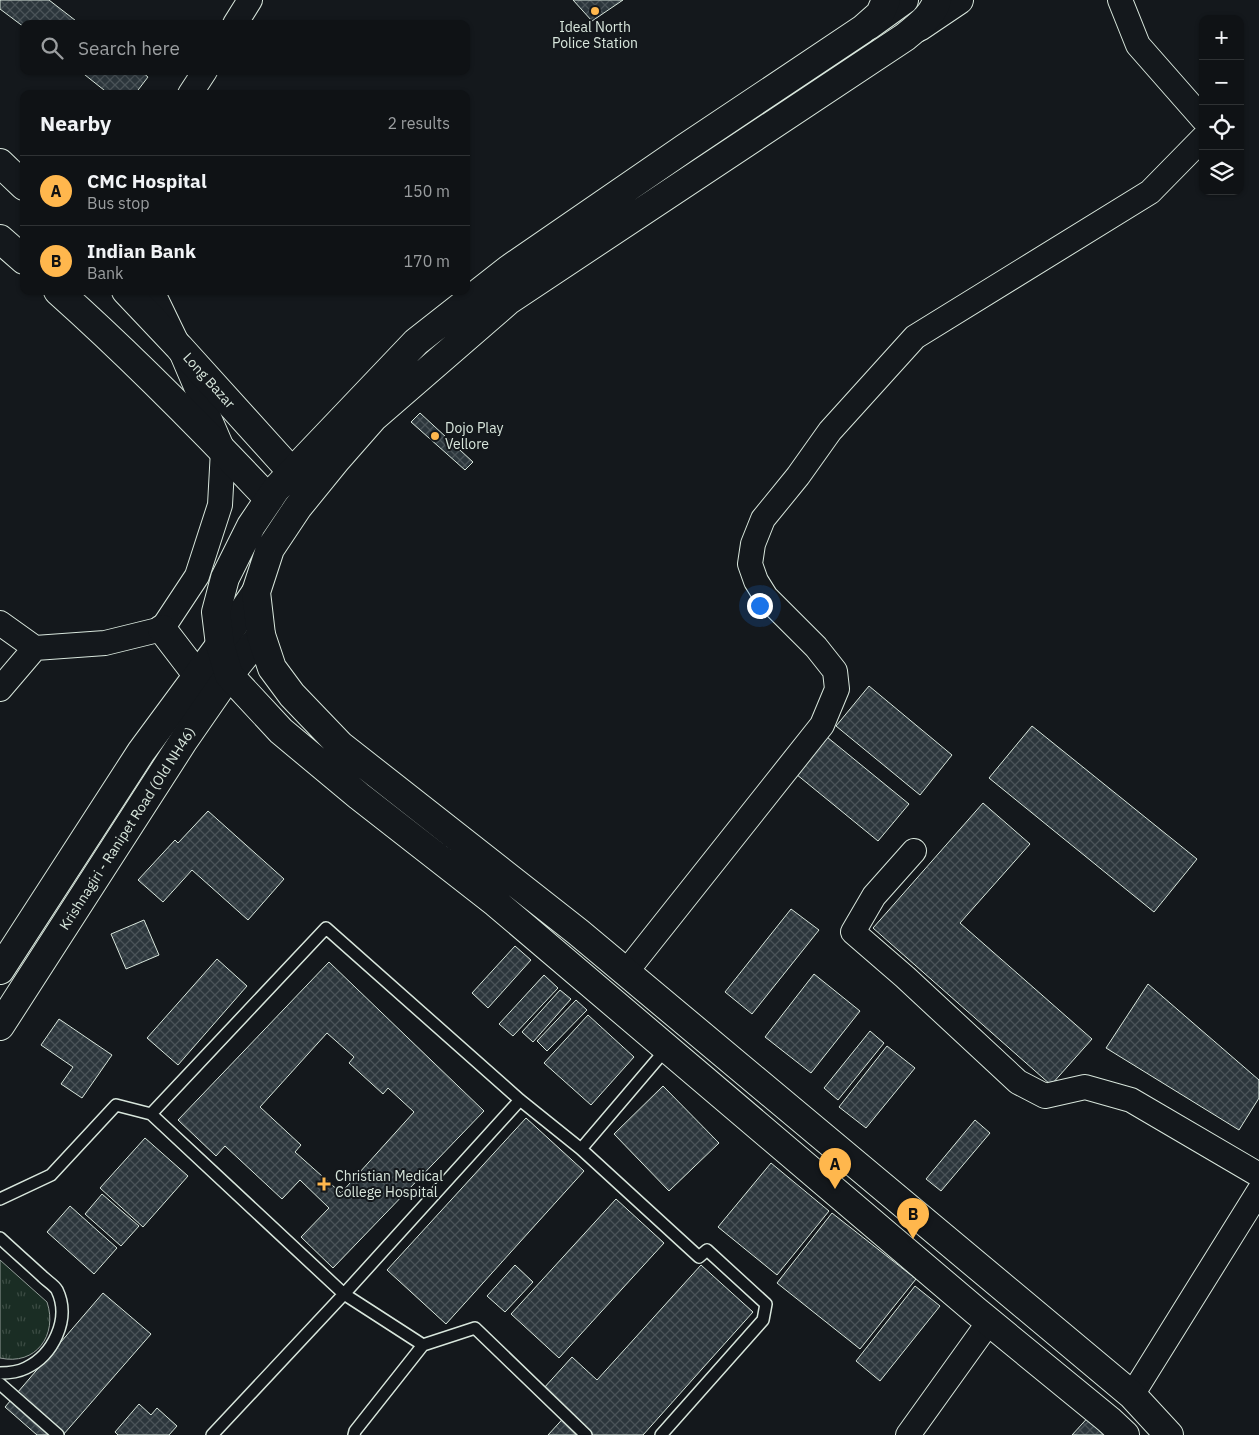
<!DOCTYPE html>
<html lang="en">
<head>
<meta charset="utf-8">
<style>
	body { margin:0; font-family:"IBM Plex Sans",sans-serif; background:#1d2022; color:#f1f3f6 }
	.controls { position:absolute; right:15px; top:15px; display:grid; overflow:hidden; border-radius:10px; box-shadow:0 1px 4px #0004 }
	.controls button { width:45px; height:45px; display:grid; place-items:center; padding:0; border:0; border-bottom:1px solid #2f3234; background:#0f1215; color:#f1f3f6; font:25px sans-serif }
	.you { position:absolute; left:759px; top:605px; width:18px; height:18px; margin:-12px; border:4px solid #fff; border-radius:50%; background:#1a73e8; box-shadow:0 0 0 8px #1a73e833 }
	.badge { display:grid; place-items:center; width:32px; height:32px; border-radius:50%; background:#ffb74d; color:#111; font-size:16px; font-weight:700 }
	.pin { position:absolute; translate:-50% -41px; filter:drop-shadow(0 1px 2px #0008) }
	.pin::after { content:''; position:absolute; top:26px; width:18px; height:15px; background:inherit; clip-path:polygon(0 0,100% 0,50% 100%) }
	.list { margin:0; padding:0; list-style:none }
	h2 { display:flex; justify-content:space-between; align-items:center; height:65px; margin:0; padding:0 20px; font-size:21px }
	h2 small { font-size:16px; font-weight:400; color:#9b9ea0 }
	.list li { display:grid; grid-template-columns:32px 1fr auto; gap:15px; align-items:center; box-sizing:border-box; height:70px; padding:0 20px; border-top:1px solid #2f3234 }
	.list b { display:block; font-size:19px; white-space:nowrap }
	.list p { margin:0; font-size:16px; white-space:nowrap; color:#9b9ea0 }
	.list em { font-size:16px; font-style:normal; color:#9b9ea0 }
	.icon { flex:none; width:28px; height:28px; fill:none; stroke:currentColor; stroke-width:2; stroke-linecap:round; stroke-linejoin:round }
	.map { position:relative; flex:none; width:1259px; height:1435px; overflow:hidden }
	.search { position:absolute; background:#0f1215; box-shadow:0 1px 4px #0004; left:20px; top:20px; width:450px; height:55px; display:flex; align-items:center; gap:12px; box-sizing:border-box; padding:0 18px; border-radius:10px; color:#9b9ea0; font-size:19px }
	.panel { position:absolute; background:#0f1215; box-shadow:0 1px 4px #0004; left:20px; top:90px; width:450px; height:205px; border-radius:10px }
	.map>svg:first-child { display:block }
	.grass { fill:url(#grass-tufts); stroke:#939e99 }
	.building { fill:url(#building-cross-hatch); stroke:#d8e6dc; fill-rule:evenodd }
	.lines { fill:none; stroke-linecap:round; stroke-linejoin:round }
	.service-casing { stroke:#d8e6dc; stroke-width:14 }
	.minor-casing { stroke:#d8e6dc; stroke-width:26 }
	.primary-casing { stroke:#d8e6dc; stroke-width:30 }
	.trunk-casing { stroke:#d8e6dc; stroke-width:30 }
	.service { stroke:#14181c; stroke-width:11 }
	.minor { stroke:#14181c; stroke-width:24 }
	.primary { stroke:#14181c; stroke-width:28 }
	.trunk { stroke:#14181c; stroke-width:28 }
	.poi-dot { fill:#ffb74d; stroke:#14181c; stroke-width:2 }
	.labels { text-anchor:middle; dominant-baseline:central; stroke-width:4; stroke-linejoin:round; paint-order:stroke }
	.poi-label { font-size:14px; fill:#d8e6dc; stroke:#14181c; text-anchor:start }
	.street-label { font-size:14px; fill:#d8e6dc; stroke:#14181c }
</style>
</head>
<body>
<div class="map">
<svg width="1259" height="1435" viewBox="0 0 1259 1435">
	<defs>
		<pattern id="grass-tufts" width="24" height="20" patternUnits="userSpaceOnUse" patternTransform="scale(1.25)"><rect width="24" height="20" fill="#1a2d24"/><path d="M3 7l-1-3M5 7V3M7 7l1-3M15 17l-1-3M17 17v-4M19 17l1-3" fill="none" stroke="#3b4b43"/></pattern>
		<pattern id="building-cross-hatch" width="8" height="8" patternUnits="userSpaceOnUse" patternTransform="scale(1.25)"><rect width="8" height="8" fill="#2c363c"/><path d="M0 0l8 8M0 8l8-8" fill="none" stroke="#4a5358"/></pattern>
	</defs>
	<rect width="100%" height="100%" fill="#14181c"/>
	<path class="grass" d="M 0,1260 L 47,1302 C 58,1335 36,1366 0,1358 Z"/>
	<path class="building" d="M 0,0 L 49,0 L 80,24 L 24,24 L 24,27 L 0,9 Z
		M 573,0 L 623,0 L 592,21 Z
		M 80,71 L 141,71 L 148,77 L 135,94 L 109,94 Z
		M 420,413 L 473,462 L 465,470 L 411,422 Z
		M 869,686 L 952,755 L 920,795 L 836,726 Z
		M 1032,726 L 1197,859 L 1154,912 L 989,778 Z
		M 827,737 L 909,804 L 878,841 L 796,774 Z
		M 983,803 L 1030,844 L 960,923 L 1092,1039 L 1051,1085 L 873,928 Z
		M 208,811 L 284,879 L 248,920 L 192,870 L 163,902 L 138,880 L 175,840 L 178,843 Z
		M 791,909 L 819,930 L 752,1014 L 725,992 Z
		M 144,920 L 159,955 L 126,969 L 111,934 Z
		M 515,946 L 531,960 L 488,1008 L 472,993 Z
		M 217,959 L 247,986 L 178,1065 L 147,1038 Z
		M 329,962 L 484,1111 L 333,1268 L 301,1237 L 329,1208 L 300,1180 L 282,1199 L 225,1146 L 216,1156 L 178,1120 ZM 327,1033 L 354,1057 L 349,1063 L 383,1094 L 388,1088 L 414,1112 L 341,1193 L 295,1152 L 301,1145 L 260,1107 Z
		M 814,974 L 860,1011 L 811,1073 L 765,1037 Z
		M 544,975 L 558,988 L 513,1036 L 499,1024 Z
		M 1148,984 L 1259,1080 L 1259,1098 L 1239,1130 L 1106,1048 Z
		M 560,990 L 571,999 L 533,1042 L 522,1032 Z
		M 576,1000 L 587,1010 L 547,1051 L 537,1041 Z
		M 588,1015 L 634,1057 L 591,1105 L 544,1063 Z
		M 59,1019 L 112,1055 L 82,1098 L 61,1084 L 73,1067 L 41,1045 Z
		M 870,1031 L 884,1043 L 838,1100 L 824,1088 Z
		M 887,1046 L 915,1068 L 866,1128 L 839,1107 Z
		M 663,1086 L 719,1143 L 669,1191 L 614,1134 Z
		M 526,1118 L 584,1171 L 446,1324 L 387,1270 Z
		M 975,1120 L 990,1133 L 941,1191 L 926,1179 Z
		M 145,1138 L 188,1176 L 143,1227 L 100,1188 Z
		M 771,1163 L 829,1211 L 777,1275 L 718,1227 Z
		M 102,1194 L 139,1226 L 121,1246 L 85,1214 Z
		M 616,1199 L 664,1243 L 559,1358 L 511,1314 Z
		M 70,1206 L 117,1248 L 94,1274 L 47,1232 Z
		M 832,1213 L 916,1279 L 860,1349 L 777,1283 Z
		M 515,1265 L 533,1282 L 505,1312 L 487,1296 Z
		M 701,1265 L 753,1312 L 643,1435 L 548,1435 L 569,1412 L 543,1389 L 572,1357 L 597,1380 Z
		M 915,1286 L 940,1306 L 880,1381 L 856,1361 Z
		M 103,1293 L 151,1334 L 63,1435 L 37,1435 L 5,1407 Z
		M 139,1404 L 151,1415 L 157,1408 L 177,1426 L 169,1435 L 118,1435 L 115,1432 Z
		M 1092,1413 L 1115,1435 L 1072,1435 Z"/>
	<g class="lines">
		<defs>
			<path id="service" d="M 151,1114 L 344,1294 L 520,1100
				M 581,1149 L 667,1048
				M 0,1199 L 51,1175 L 116,1105 L 151,1114 L 326,928 L 520,1100 L 581,1149 L 699,1257 L 707,1250 L 766,1304 L 763,1320 L 661,1435
				M 0,1238 C 14,1251 29,1264 43,1277 C 47,1281 54,1285 57,1290 C 71,1319 53,1355 26,1368 C 18,1372 9,1373 0,1373
				M 0,1384 L 58,1435
				M 212,1435 L 344,1294 L 423,1345 L 475,1328 L 586,1435
				M 354,1435 L 355,1431 L 423,1345"/>
			<path id="minor" d="M 1120,0 L 1138,45 L 1203,119
				M 235,24 L 250,0
				M 190,94 L 205,71
				M 0,623 L 35,648 L 0,689
				M 35,648 L 105,643 L 162,629 L 197,576 L 220,505 L 223,450 L 179,347 L 152,291
				M 914,851 L 874,896 L 853,932 L 905,977 L 1018,1082 L 1045,1096 L 1085,1087 L 1131,1100 L 1259,1175
				M 626,972 L 822,725 L 837,689 L 835,671 L 816,647 L 766,597 L 756,581 L 750,564 L 753,544 L 763,519 L 798,476 L 830,431 L 915,337 L 1150,192 L 1203,138
				M 1132,1395 L 1259,1191
				M 908,1435 L 989,1322"/>
			<g id="primary">
				<path d="M 868,26 L 904,0"/>
				<path d="M 919,27 L 959,0"/>
				<path d="M 0,163 L 24,186"/>
				<path d="M 0,239 L 24,260"/>
				<path d="M 58,291 C 132,357 201,427 269,499"/>
				<path id="s1" d="M 126,291 L 179,347 L 292,472"/>
				<path d="M 162,629 L 198,676 L 204,692"/>
				<path d="M 0,970 L 141,752 L 220,645 L 256,592"/>
				<path id="s2" d="M 0,1026 L 184,740 L 229,675 L 261,635"/>
			</g>
			<path id="trunk" d="M 886,0 L 880,14 L 863,29 L 685,148 L 509,269 L 416,342 L 276,489 L 251,526 L 225,578 L 216,612 L 220,645 L 229,675 L 281,731 L 359,796 L 496,903 L 976,1311 L 1109,1420 L 1125,1435
				M 937,0 C 933,16 918,26 905,37 L 509,300 L 373,418 L 337,459 L 298,507 L 270,549 L 256,592 L 261,635 L 272,668 L 292,695 L 340,745 L 578,932 L 1132,1395 L 1169,1435"/>
		</defs>
		<use href="#service" class="service-casing"/>
		<use href="#minor" class="minor-casing"/>
		<use href="#primary" class="primary-casing"/>
		<use href="#trunk" class="trunk-casing"/>
		<use href="#service" class="service"/>
		<use href="#minor" class="minor"/>
		<use href="#primary" class="primary"/>
		<use href="#trunk" class="trunk"/>
	</g>
	<g class="poi-dot">
		<circle cx="595" cy="11" r="5"/>
		<circle cx="435" cy="436" r="5"/>
		<path d="M321.5 1176.5h5v5h5v5h-5v5h-5v-5h-5v-5h5z"/>
	</g>
	<g class="labels">
		<g class="poi-label">
			<text x="595" y="27" text-anchor="middle">Ideal North<tspan x="595" dy="16">Police Station</tspan></text>
			<text x="445" y="428">Dojo Play<tspan x="445" dy="16">Vellore</tspan></text>
			<text x="335" y="1176">Christian Medical<tspan x="335" dy="16">College Hospital</tspan></text>
		</g>
		<g class="street-label">
			<text stroke="none"><textPath href="#s1" startOffset="122">Long Bazar</textPath></text>
			<text stroke="none"><textPath href="#s2" startOffset="235">Krishnagiri - Ranipet Road (Old NH46)</textPath></text>
		</g>
	</g>
</svg>
<div class="controls">
<button>+</button>
<button>−</button>
<button><svg class="icon" aria-label="locate" viewBox="0 0 24 24"><circle cx="12" cy="12" r="6"/><path d="M12 2v4M12 18v4M2 12h4M18 12h4"/></svg></button>
<button><svg class="icon" aria-label="layers" viewBox="0 0 24 24"><path d="M12 4l9 5-9 5-9-5zM3 14l9 5 9-5"/></svg></button>
</div>
<div class="you"></div>
<div class="pin badge" style="left:835px;top:1189px">A</div>
<div class="pin badge" style="left:913px;top:1239px">B</div>
<div class="search"><svg class="icon" aria-label="search" viewBox="0 0 24 24"><circle cx="10" cy="10" r="6"/><path d="M15 15l6 6"/></svg>Search here</div>
<section class="panel">
<h2>Nearby<small>2 results</small></h2>
<ul class="list">
<li><span class="badge">A</span><div><b>CMC Hospital</b><p>Bus stop</p></div><em>150 m</em></li>
<li><span class="badge">B</span><div><b>Indian Bank</b><p>Bank</p></div><em>170 m</em></li>
</ul>
</section>
</div>
</body>
</html>
